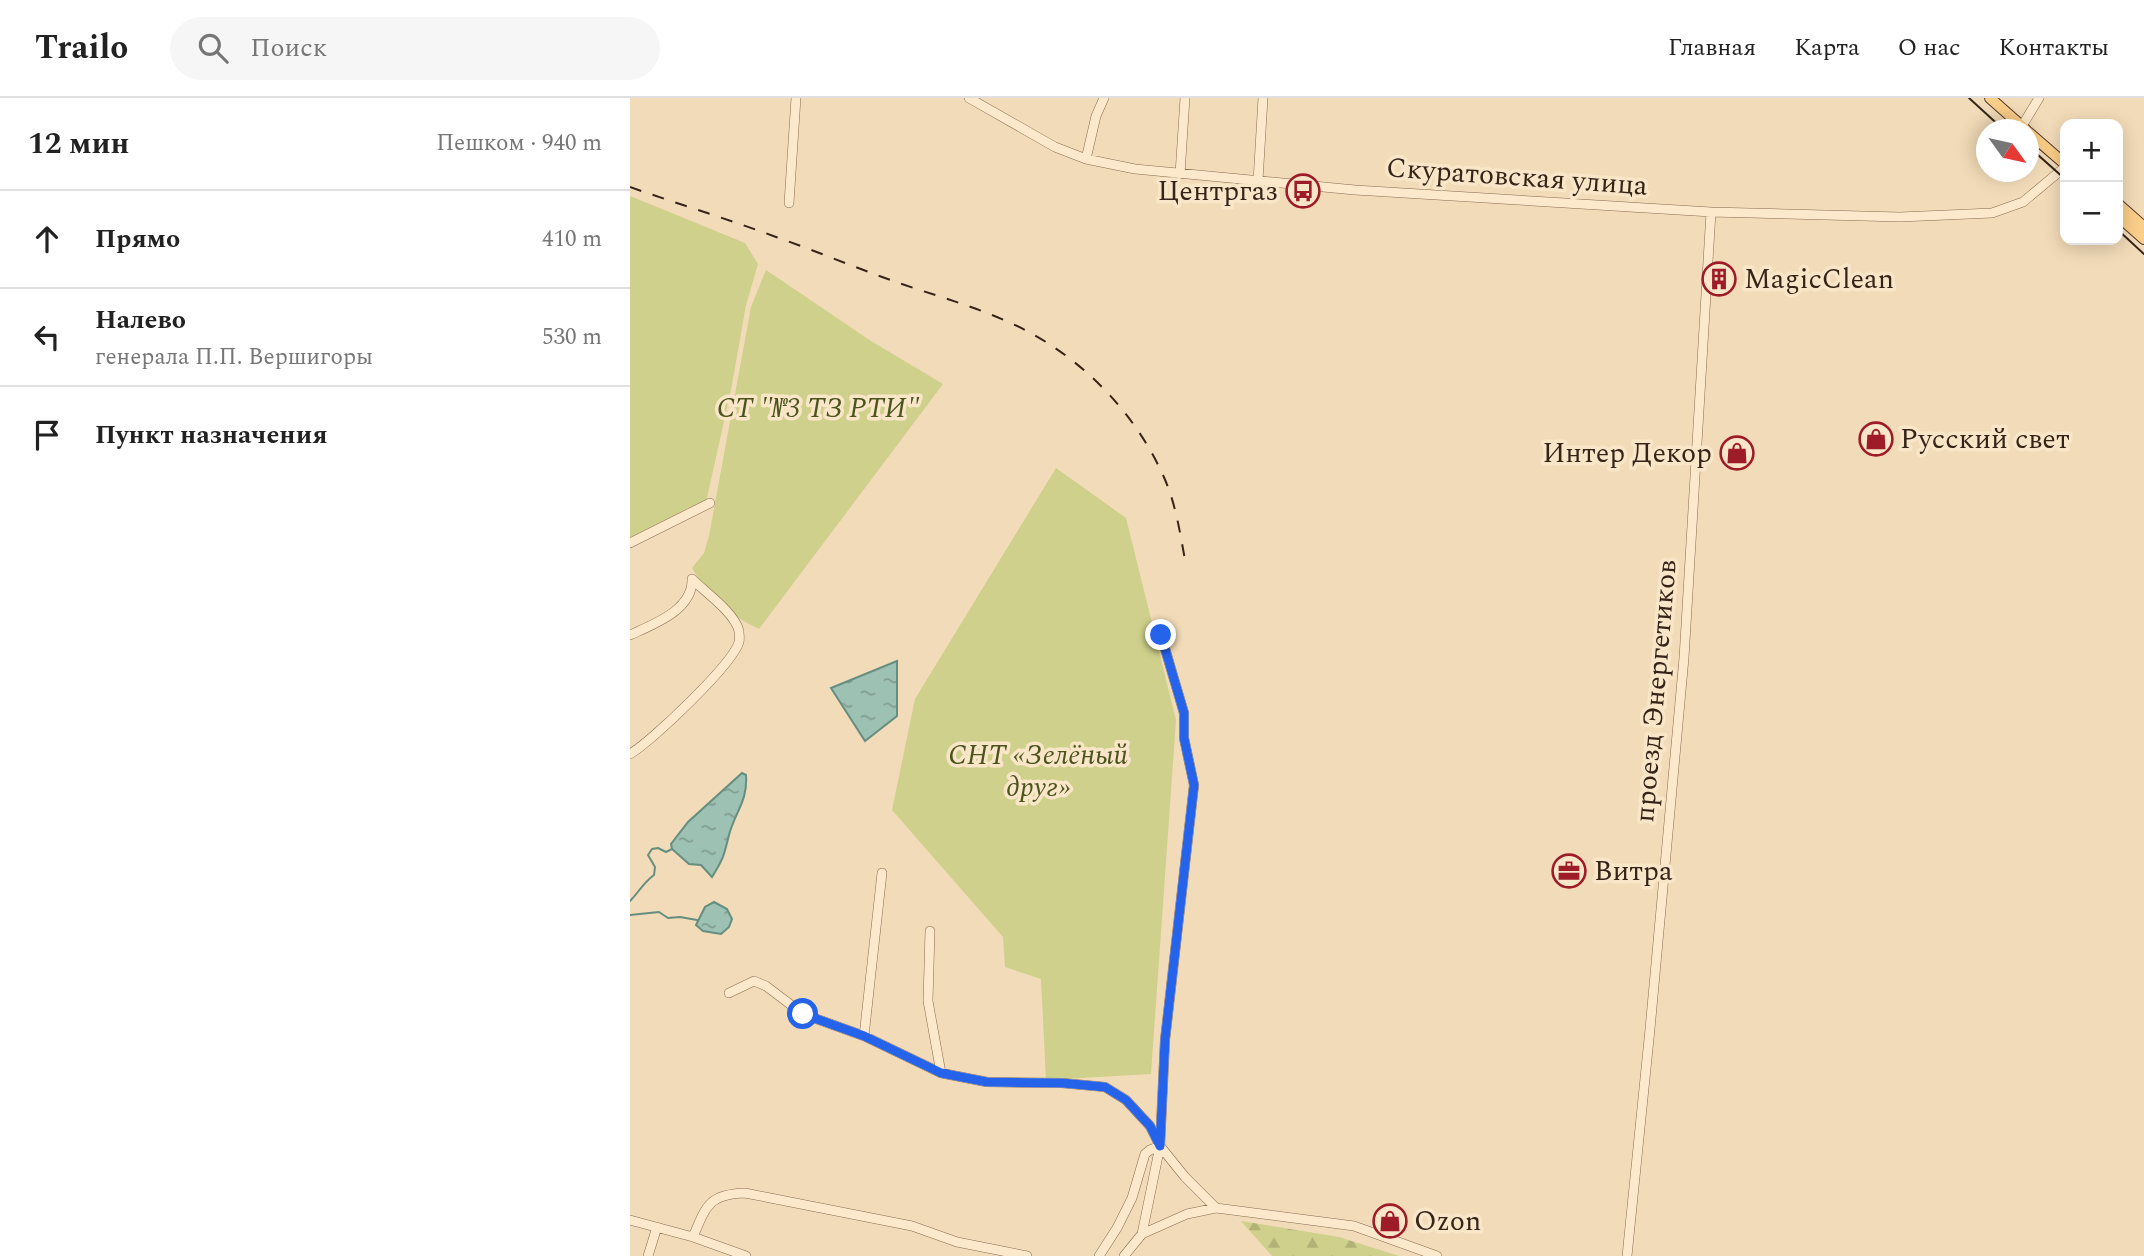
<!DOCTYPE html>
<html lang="ru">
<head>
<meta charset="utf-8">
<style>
	body { margin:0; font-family:Spectral,serif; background:#f6f6f6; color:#222 }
	.controls { position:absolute; right:21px; top:21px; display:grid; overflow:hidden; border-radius:14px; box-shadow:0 4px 18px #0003 }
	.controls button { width:63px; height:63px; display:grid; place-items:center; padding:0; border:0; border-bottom:2px solid #e0e0e0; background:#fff; color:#222; font:35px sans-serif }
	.compass { position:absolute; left:1346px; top:21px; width:63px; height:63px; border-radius:50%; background:#fff; box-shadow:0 4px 18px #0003; rotate:123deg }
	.stop { position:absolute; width:21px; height:21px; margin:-16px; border:5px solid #2563eb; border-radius:50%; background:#fff }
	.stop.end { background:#2563eb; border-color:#fff; box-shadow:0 2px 7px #0008 }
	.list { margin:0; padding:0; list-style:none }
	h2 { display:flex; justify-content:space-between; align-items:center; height:91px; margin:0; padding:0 28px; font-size:30px }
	h2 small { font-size:23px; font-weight:400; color:#767676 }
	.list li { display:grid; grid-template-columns:46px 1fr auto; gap:21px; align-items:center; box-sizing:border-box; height:98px; padding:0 28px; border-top:2px solid #e0e0e0 }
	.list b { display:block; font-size:26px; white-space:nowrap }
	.list p { margin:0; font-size:23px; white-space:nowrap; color:#767676 }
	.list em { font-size:23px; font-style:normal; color:#767676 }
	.icon { flex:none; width:38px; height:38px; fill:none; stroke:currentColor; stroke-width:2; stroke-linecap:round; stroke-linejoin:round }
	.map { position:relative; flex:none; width:1514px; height:1158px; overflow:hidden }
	header { display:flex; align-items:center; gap:42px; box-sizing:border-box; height:98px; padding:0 35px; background:#fff; border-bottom:2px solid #e0e0e0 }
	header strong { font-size:33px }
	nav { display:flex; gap:38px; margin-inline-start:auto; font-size:24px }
	.search { width:490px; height:63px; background:#f6f6f6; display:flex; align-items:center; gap:18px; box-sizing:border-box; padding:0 24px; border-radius:38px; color:#767676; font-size:26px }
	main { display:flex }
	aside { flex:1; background:#fff }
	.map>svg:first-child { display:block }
	.green { fill:#ced08b }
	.forest { fill:url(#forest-firs) }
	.water { fill:url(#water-ripples); stroke:#658e80; stroke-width:2 }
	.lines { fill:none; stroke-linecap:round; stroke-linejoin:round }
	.stream { stroke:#658e80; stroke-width:2 }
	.minor-casing { stroke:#896a52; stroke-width:10 }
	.major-casing { stroke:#553927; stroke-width:12 }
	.minor { stroke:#fce9cb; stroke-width:9 }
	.major { stroke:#fbce89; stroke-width:10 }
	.tram { stroke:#362418; stroke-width:2 }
	.rail { stroke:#362418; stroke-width:2; stroke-dasharray:12 12; stroke-linecap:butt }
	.route { stroke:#2563eb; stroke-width:9 }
	.labels { text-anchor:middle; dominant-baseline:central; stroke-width:7; stroke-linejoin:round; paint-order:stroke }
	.street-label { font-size:28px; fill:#362418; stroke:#f9e6c8 }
	.poi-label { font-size:28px; fill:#362418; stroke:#f9e6c8; text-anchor:start }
	.park-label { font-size:28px; font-style:italic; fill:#4b541d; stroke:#f9e6c8 }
</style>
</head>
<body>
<header>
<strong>Trailo</strong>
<div class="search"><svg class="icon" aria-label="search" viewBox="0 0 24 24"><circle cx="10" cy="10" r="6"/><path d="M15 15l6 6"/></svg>Поиск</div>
<nav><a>Главная</a><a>Карта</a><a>О нас</a><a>Контакты</a></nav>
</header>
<main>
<aside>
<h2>12 мин<small>Пешком · 940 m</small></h2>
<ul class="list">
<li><svg class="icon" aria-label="ahead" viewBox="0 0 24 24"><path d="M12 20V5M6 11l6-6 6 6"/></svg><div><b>Прямо</b></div><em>410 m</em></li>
<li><svg class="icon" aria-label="left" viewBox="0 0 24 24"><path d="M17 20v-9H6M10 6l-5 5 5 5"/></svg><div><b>Налево</b><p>генерала П.П. Вершигоры</p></div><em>530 m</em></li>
<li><svg class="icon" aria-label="arrive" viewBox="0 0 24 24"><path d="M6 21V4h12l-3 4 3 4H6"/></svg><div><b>Пункт назначения</b></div></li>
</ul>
</aside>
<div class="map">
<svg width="1514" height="1158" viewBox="0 0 1514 1158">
	<defs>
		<pattern id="forest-firs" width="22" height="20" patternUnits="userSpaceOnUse" patternTransform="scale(1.75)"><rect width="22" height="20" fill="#ced08b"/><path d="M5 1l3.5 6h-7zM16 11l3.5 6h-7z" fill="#b2b277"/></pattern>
		<pattern id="water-ripples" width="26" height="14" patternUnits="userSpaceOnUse" patternTransform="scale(1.75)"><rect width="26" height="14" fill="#9dc1b3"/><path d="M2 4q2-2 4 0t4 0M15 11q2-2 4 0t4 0" fill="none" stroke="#819d91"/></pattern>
	</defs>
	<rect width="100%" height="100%" fill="#f2dbb8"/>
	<path class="green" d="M 0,98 L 115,145 L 128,166 L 116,207 L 101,292 L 76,404 L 58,410 L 0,444 Z
		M 136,172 L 241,243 L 313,286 L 129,531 C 102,519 76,496 62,470 L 74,455 L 79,438 L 121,209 Z
		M 426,370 L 496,420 L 546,622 L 521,976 L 416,982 L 411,881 L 375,869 L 373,839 L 262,712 L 285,601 Z"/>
	<path class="forest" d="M 611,1123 L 709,1139 L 769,1158 L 642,1158 Z"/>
	<path class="water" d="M 267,563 L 267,618 L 235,643 L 201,590 Z
		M 112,675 L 116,677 C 118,703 105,714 99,737 C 94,757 94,760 82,779 L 71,767 L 59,766 L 42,751 L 41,746 L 58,724 Z
		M 84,804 L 97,811 L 102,821 L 99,829 L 91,836 L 73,833 L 66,827 L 75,809 Z"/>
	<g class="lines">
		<path class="stream" d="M 0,803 C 9,794 13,785 24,777 L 25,769 L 18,757 L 22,751 L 28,750 L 36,754 L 42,751
			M 0,817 L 29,814 L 38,820 L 50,819 L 67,822"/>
		<defs>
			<path id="minor" d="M 339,0 L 425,49 L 456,61 L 505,71 L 725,92 L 1081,114 L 1270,119 L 1362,115 L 1393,104 L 1435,69
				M 1392,28 L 1409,0
				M 456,61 L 466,18 L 474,0
				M 550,76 L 555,0
				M 628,83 L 633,0
				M 159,105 L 166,0
				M 0,445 L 80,405
				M 0,537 C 24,526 63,512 62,481
				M 0,656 C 21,644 103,566 109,544 C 110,540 109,537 109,533 C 105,515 75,494 62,481
				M 300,833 L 298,903 L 311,975
				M 99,895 L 124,883 L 136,888 L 173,916 L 234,938 L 311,975 L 357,984 L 432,985 L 475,989 L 496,1002 L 520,1028 L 530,1048 L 555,1079 L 586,1110
				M 234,938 L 252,775
				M 0,1122 L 63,1139 L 116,1158
				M 512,1136 L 530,1048 L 535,942 L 564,687 L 554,640 L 554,615 L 531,537
				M 63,1139 C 76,1108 79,1096 115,1095 L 282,1128 L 327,1144 L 397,1158
				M 18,1158 L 27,1129
				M 469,1158 L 487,1130 L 502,1100 L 515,1056 L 520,1052 L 530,1048
				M 494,1158 L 512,1136 L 557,1116 L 586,1110 L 724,1128 L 807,1158
				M 997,1158 L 1020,931 L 1054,560 L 1081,114"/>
			<path id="major" d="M 1360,0 L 1396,32
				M 1398,34 L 1435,66
				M 1488,106 L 1514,129
				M 1488,118 L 1514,141"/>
		</defs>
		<use href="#minor" class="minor-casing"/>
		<use href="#major" class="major-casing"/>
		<use href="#minor" class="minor"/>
		<use href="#major" class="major"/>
		<path class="tram" d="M 1339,0 L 1374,32
			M 1398,48 L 1435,81
			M 1488,132 L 1514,156"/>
		<path class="rail" d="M 0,89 C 48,106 98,121 146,139 C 183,152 219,167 255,180 C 301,197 351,209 395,232 C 453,262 504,314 532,375 C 546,404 550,436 556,467"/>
	</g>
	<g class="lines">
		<path class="route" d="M 173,916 L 234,938 L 311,975 L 357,984 L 432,985 L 475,989 L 496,1002 L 520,1028 L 530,1048 L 535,942 L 564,687 L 554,640 L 554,615 L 531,537"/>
	</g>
	<defs>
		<symbol id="bus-ring" viewBox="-11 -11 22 22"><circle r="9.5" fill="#f9e6c8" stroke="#9d1c28" stroke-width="1.5"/><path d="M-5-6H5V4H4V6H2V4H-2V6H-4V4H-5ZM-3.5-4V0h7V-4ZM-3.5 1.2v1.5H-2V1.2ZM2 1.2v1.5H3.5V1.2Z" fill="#9d1c28"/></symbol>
		<symbol id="building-ring" viewBox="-11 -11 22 22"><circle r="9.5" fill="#f9e6c8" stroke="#9d1c28" stroke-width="1.5"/><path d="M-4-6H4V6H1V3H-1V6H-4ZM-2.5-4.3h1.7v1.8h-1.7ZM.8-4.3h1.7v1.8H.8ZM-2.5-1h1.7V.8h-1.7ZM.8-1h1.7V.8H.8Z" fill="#9d1c28"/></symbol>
		<symbol id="shop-ring" viewBox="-11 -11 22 22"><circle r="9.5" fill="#f9e6c8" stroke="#9d1c28" stroke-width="1.5"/><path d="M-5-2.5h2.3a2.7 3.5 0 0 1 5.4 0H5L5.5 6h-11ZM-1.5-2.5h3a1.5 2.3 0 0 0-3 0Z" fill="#9d1c28"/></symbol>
		<symbol id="office-ring" viewBox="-11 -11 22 22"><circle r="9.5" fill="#f9e6c8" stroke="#9d1c28" stroke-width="1.5"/><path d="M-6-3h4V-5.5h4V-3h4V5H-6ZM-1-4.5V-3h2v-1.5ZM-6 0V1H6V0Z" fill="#9d1c28"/></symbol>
	</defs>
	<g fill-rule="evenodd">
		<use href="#bus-ring" x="654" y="74" width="38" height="38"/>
		<use href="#building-ring" x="1070" y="162" width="38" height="38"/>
		<use href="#shop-ring" x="1227" y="322" width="38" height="38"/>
		<use href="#shop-ring" x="1088" y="336" width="38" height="38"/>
		<use href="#office-ring" x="920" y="754" width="38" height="38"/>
		<use href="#shop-ring" x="741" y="1104" width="38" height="38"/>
	</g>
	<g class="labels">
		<g class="street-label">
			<text transform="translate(887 79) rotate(4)">Скуратовская улица</text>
			<text transform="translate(1026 593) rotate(-85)">проезд Энергетиков</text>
		</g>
		<g class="poi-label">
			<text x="648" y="93" text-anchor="end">Центргаз</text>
			<text x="1114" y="181">MagicClean</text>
			<text x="1270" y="341">Русский свет</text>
			<text x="1082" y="355" text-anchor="end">Интер Декор</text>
			<text x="964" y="773">Витра</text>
			<text x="784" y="1123">Ozon</text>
		</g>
		<g class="park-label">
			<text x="188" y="310">СТ "№3 ТЗ РТИ"</text>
			<text x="408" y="657">СНТ «Зелёный<tspan x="408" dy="32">друг»</tspan></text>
		</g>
	</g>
</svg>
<div class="controls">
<button>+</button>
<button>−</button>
</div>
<svg class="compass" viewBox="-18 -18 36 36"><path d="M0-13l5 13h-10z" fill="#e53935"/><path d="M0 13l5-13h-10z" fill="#767676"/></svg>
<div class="stop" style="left:173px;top:916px"></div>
<div class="stop end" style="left:531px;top:537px"></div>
</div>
</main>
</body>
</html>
